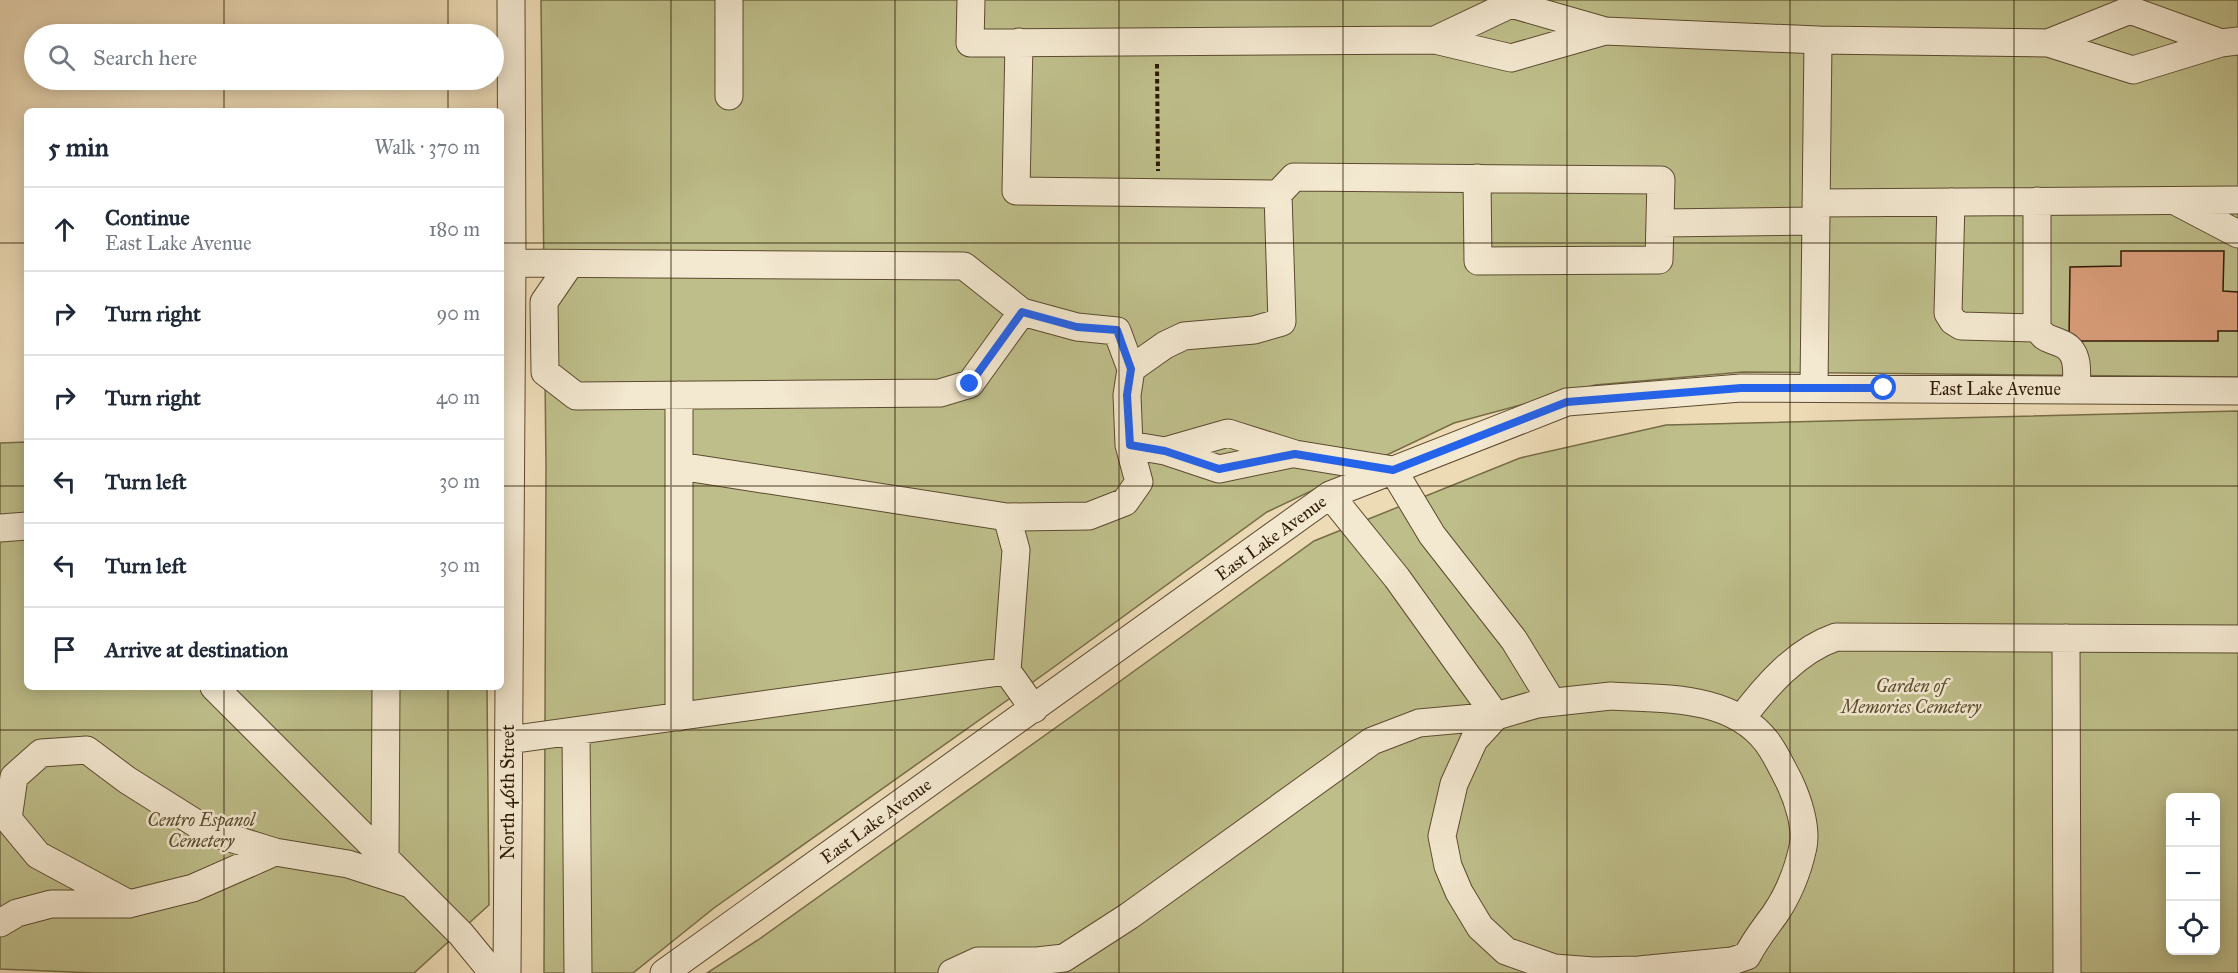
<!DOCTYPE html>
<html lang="en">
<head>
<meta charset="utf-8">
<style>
	body { margin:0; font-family:"IM FELL Great Primer",serif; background:#f2f2f3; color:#1f2937 }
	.controls { position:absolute; right:18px; bottom:18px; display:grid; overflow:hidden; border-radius:9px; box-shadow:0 3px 15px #0003 }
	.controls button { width:54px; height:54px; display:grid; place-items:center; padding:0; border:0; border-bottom:2px solid #e0e1e3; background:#fff; color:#1f2937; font:30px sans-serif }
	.stop { position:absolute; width:18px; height:18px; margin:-14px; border:4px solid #2563eb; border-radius:50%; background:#fff }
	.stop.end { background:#2563eb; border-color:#fff; box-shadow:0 2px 6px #0008 }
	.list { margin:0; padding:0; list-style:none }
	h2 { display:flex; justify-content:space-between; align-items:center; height:78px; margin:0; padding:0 24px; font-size:26px }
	h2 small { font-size:20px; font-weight:400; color:#747a83 }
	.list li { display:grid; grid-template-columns:39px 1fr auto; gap:18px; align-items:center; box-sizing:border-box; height:84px; padding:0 24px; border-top:2px solid #e0e1e3 }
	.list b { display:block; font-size:22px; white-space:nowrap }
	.list p { margin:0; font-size:20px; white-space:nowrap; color:#747a83 }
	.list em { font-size:20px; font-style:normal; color:#747a83 }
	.icon { flex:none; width:33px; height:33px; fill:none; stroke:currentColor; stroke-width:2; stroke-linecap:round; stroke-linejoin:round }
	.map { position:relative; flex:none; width:2238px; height:973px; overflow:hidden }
	.search { position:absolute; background:#fff; box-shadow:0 3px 15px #0003; left:24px; top:24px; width:480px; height:66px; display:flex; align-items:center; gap:15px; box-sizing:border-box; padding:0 21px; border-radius:33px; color:#747a83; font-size:22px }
	.panel { position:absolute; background:#fff; box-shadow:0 3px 15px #0003; left:24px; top:108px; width:480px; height:582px; border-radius:9px }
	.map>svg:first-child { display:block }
	.green { fill:#bebe8a; stroke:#766c46; stroke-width:1.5; fill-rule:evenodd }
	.building { fill:#dc9f7c; stroke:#2d1902; stroke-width:1.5 }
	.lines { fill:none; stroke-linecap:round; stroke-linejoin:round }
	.minor-casing { stroke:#5d4a2f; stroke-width:29 }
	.path { stroke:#2d1902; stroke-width:4; stroke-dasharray:4.5 3; stroke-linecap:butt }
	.minor { stroke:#f3e8d0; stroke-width:27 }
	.route { stroke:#2563eb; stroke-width:8 }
	.grid { fill:none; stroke:#2d1902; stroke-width:1.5; stroke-opacity:0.55 }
	.labels { text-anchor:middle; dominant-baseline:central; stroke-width:5; stroke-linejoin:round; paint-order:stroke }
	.street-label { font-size:18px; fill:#2d1902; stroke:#f3e8d0 }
	.park-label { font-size:18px; font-style:italic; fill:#584b2b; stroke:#f3e8d0 }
</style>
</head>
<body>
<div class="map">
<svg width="2238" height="973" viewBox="0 0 2238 973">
	<rect width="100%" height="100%" fill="#eddbb6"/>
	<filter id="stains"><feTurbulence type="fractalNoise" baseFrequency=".00333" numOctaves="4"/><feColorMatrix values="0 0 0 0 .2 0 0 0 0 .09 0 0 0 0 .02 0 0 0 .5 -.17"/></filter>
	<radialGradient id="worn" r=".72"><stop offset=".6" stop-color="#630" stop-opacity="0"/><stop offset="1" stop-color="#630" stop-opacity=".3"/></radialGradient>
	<path class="green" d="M 541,0 L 2238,0 L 2238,377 L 1743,372 L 1595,385 L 1454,423 L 1267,512 L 1047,672 L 714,908 L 633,973 L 544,973 L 546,468 Z
		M 2238,411 L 2238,973 L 707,973 L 758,940 L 1072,716 L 1314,541 L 1520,458 L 1666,425 ZM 2170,798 L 2216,798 L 2216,950 L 2170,950 Z
		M 27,442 L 27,687 L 487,687 L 489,905 L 414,973 L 94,973 L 0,969 L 0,443 Z"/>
	<path class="building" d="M 2121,251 L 2224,251 L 2223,291 L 2238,292 L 2238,331 L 2218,331 L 2218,341 L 2069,341 L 2070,267 L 2121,266 Z"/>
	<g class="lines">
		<defs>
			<path id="minor" d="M 729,0 L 729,96
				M 971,0 L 970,43 L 1435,40 L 1511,58 L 1605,31 L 1818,40 L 1814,388
				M 1435,40 L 1511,4 L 1605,31
				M 1818,40 L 2048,43 L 2130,10 L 2221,43 L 2238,41
				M 1019,42 L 1016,191 L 1278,194 L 1294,177 L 1661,180 L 1659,260 L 1478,261 L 1477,178
				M 2048,43 L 2133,70 L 2221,43
				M 2037,201 L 2037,328 C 2047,341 2047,337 2060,343 C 2080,350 2077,372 2076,389
				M 2175,201 L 2238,234
				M 1951,202 L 1948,313 L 1953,321 L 1961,326 L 2037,328
				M 1816,203 L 2238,200
				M 1661,223 L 1816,221
				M 512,263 L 964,266 L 1022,312 L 1077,327 L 1117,331 L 1131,369 L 1127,395 L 1129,445 L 1165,451 L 1228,433 L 1295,454 L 1393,470 L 1432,535 L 1514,640 L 1552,702
				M 570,264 L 544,302 L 545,372 L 576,396 L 940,393 L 970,384 L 1022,312
				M 1131,369 L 1165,345 L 1184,336 L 1254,330 L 1282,322 L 1278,194
				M 1165,451 L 1219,469 L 1291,454
				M 679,466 L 1007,517 L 1016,550 L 1007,671
				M 1007,517 L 1089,516 L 1125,502 L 1139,482 L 1129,445
				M 0,528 L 27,526
				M 2066,638 L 2067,973
				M 214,687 L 461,934 L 493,973
				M 1611,696 C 1664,699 1731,695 1767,742 C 1776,754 1782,768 1789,781 C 1798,800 1807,827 1803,847 C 1798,870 1788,895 1775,914 C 1765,928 1755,940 1747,956 L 1732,961 L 1639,970 L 1594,971 L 1554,968 L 1506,951 L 1480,927 L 1459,892 L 1448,866 L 1442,836 L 1454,784 L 1474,740 L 1496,716 L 1537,704 Z
				M 679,717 L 679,395
				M 1741,719 C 1766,686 1796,651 1836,637 L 2238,639
				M 576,731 L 578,973
				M 509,740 L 1007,671 L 1034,709
				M 385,858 L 386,687
				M 129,904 L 38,855 L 8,819 L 14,777 L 41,753 L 87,750 L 127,780 L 208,831 L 275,852
				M 0,923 L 17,913 L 51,904 L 129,904 L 193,888 L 275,852 L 348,864 L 410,884
				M 507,973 L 512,263 L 511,0
				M 664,973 L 1330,495 L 1567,402 L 1741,388 L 2238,391
				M 952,973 L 978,961 L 1037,961 L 1064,958 L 1129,916 L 1372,741 L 1419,723 L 1496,716 L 1397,578 L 1330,495"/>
		</defs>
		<use href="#minor" class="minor-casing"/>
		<path class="path" d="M 1157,64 L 1158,171"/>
		<use href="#minor" class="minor"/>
	</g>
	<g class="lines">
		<path class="route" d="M 970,384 L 1022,312 L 1077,327 L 1117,330 L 1131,369 L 1127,395 L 1130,445 L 1165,451 L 1219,469 L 1295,454 L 1393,470 L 1567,402 L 1741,388 L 1884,388"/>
	</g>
	<path class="grid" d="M 224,0 L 224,34M 448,0 L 448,34M 671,0 L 671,973M 895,0 L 895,973M 1119,0 L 1119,973M 1343,0 L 1343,973M 1567,0 L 1567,973M 1790,0 L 1790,973M 2014,0 L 2014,973M 224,80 L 224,111M 448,80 L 448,111M 0,243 L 27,243M 501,243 L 2238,243M 0,486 L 27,486M 501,486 L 2238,486M 224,687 L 224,973M 448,687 L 448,973M 0,730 L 2238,730"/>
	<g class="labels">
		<g class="street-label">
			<text x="1995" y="389">East Lake Avenue</text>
			<text transform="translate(1271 538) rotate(-36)">East Lake Avenue</text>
			<text transform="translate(508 792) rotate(-90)">North 46th Street</text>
			<text transform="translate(876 821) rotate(-36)">East Lake Avenue</text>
		</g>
		<g class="park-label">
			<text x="1911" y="686">Garden of<tspan x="1911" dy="21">Memories Cemetery</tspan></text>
			<text x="201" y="820">Centro Espanol<tspan x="201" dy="21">Cemetery</tspan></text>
		</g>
	</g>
	<rect width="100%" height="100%" filter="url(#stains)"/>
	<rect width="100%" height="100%" fill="url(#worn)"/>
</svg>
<div class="controls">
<button>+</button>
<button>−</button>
<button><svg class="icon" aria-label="locate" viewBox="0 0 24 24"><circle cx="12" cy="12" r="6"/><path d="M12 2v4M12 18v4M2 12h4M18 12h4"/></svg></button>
</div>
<div class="stop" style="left:1884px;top:388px"></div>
<div class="stop end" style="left:970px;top:384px"></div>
<div class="search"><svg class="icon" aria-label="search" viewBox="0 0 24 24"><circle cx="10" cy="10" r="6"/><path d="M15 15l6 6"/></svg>Search here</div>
<section class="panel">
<h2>5 min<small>Walk · 370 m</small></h2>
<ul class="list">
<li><svg class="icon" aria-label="ahead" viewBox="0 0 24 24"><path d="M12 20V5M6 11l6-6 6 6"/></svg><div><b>Continue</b><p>East Lake Avenue</p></div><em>180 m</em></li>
<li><svg class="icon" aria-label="right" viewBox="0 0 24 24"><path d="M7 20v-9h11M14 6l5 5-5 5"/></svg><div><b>Turn right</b></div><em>90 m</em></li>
<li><svg class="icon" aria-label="right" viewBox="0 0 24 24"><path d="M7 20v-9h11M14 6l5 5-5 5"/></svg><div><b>Turn right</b></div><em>40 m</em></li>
<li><svg class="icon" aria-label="left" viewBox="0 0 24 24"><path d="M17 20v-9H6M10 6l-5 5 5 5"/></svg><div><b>Turn left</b></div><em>30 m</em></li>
<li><svg class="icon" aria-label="left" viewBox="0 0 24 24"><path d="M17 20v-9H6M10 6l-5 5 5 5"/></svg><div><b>Turn left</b></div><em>30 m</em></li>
<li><svg class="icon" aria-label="arrive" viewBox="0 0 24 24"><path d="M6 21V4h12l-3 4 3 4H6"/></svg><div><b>Arrive at destination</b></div></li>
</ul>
</section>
</div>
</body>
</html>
